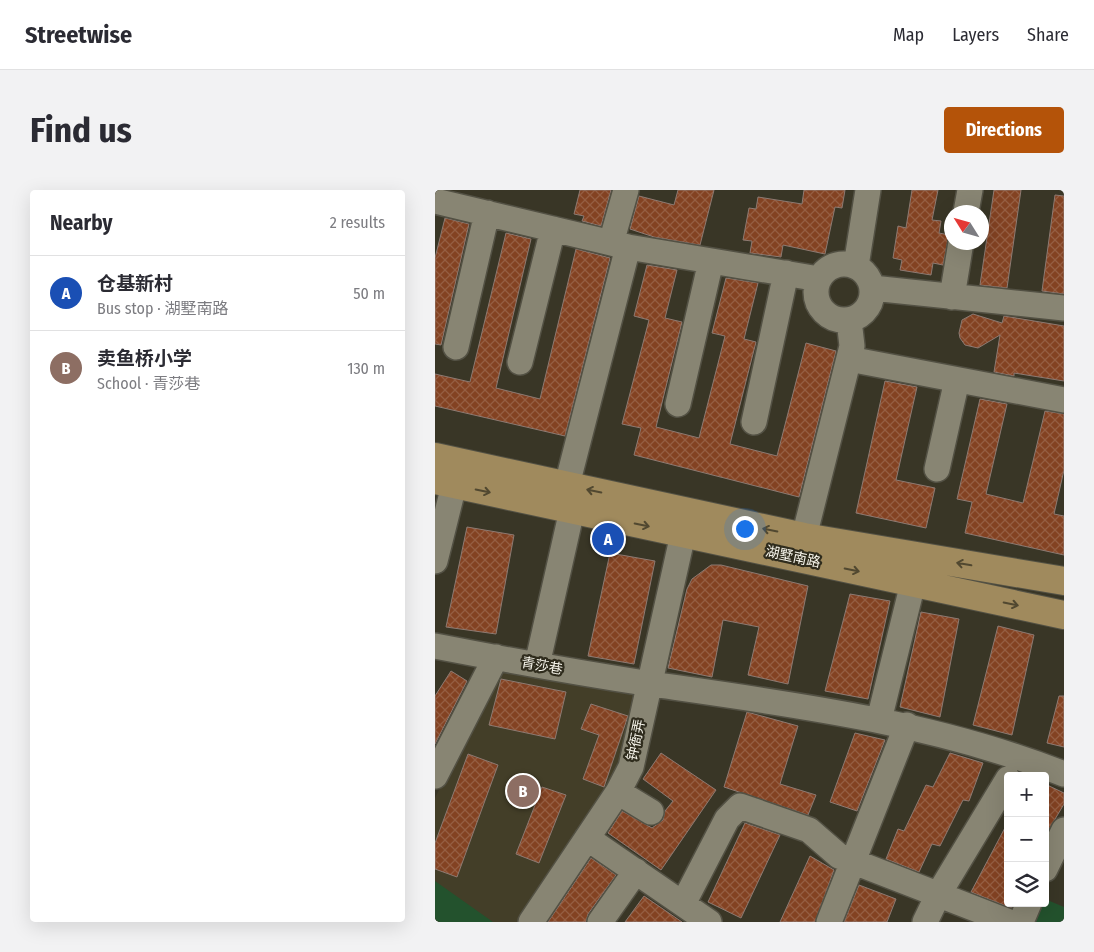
<!DOCTYPE html>
<html lang="en">
<head>
<meta charset="utf-8">
<style>
	body { margin:0; font-family:"Fira Sans Condensed","Noto Sans SC",sans-serif; background:#f2f2f3; color:#2b2b33 }
	.controls { position:absolute; right:15px; bottom:15px; display:grid; overflow:hidden; border-radius:5px; box-shadow:0 5px 20px #0002 }
	.controls button { width:45px; height:45px; display:grid; place-items:center; padding:0; border:0; border-bottom:1px solid #e1e1e2; background:#fff; color:#2b2b33; font:25px sans-serif }
	.compass { position:absolute; left:509px; top:15px; width:45px; height:45px; border-radius:50%; background:#fff; box-shadow:0 5px 20px #0002; rotate:307deg }
	.you { position:absolute; left:309px; top:338px; width:18px; height:18px; margin:-12px; border:4px solid #fff; border-radius:50%; background:#1a73e8; box-shadow:0 0 0 8px #1a73e833 }
	.badge { display:grid; place-items:center; width:32px; height:32px; border-radius:50%; background:#b45309; color:#fff; font-size:16px; font-weight:700 }
	.pin { position:absolute; translate:-50% -50%; border:2px solid #fff; box-shadow:0 1px 5px #0006 }
	.list { margin:0; padding:0; list-style:none }
	h2 { display:flex; justify-content:space-between; align-items:center; height:65px; margin:0; padding:0 20px; font-size:21px }
	h2 small { font-size:16px; font-weight:400; color:#7c7c81 }
	.list li { display:grid; grid-template-columns:32px 1fr auto; gap:15px; align-items:center; box-sizing:border-box; height:75px; padding:0 20px; border-top:1px solid #e1e1e2 }
	.list b { display:block; font-size:19px; white-space:nowrap }
	.list p { margin:0; font-size:16px; white-space:nowrap; color:#7c7c81 }
	.list em { font-size:16px; font-style:normal; color:#7c7c81 }
	.icon { flex:none; width:28px; height:28px; fill:none; stroke:currentColor; stroke-width:2; stroke-linecap:round; stroke-linejoin:round }
	.map { position:relative; flex:none; width:629px; height:732px; overflow:hidden; border-radius:5px }
	header { display:flex; align-items:center; gap:30px; box-sizing:border-box; height:70px; padding:0 25px; background:#fff; border-bottom:1px solid #e1e1e2 }
	header strong { font-size:24px }
	nav { display:flex; gap:28px; margin-inline-start:auto; font-size:18px }
	.intro { display:flex; align-items:center; justify-content:space-between; box-sizing:border-box; height:120px; padding:0 30px }
	h1 { margin:0; font-size:35px }
	.button { padding:12px 22px; border-radius:5px; background:#b45309; color:#fff; font-size:18px; font-weight:700 }
	main { display:flex; gap:30px; padding:0 30px }
	aside { flex:1; background:#fff; border-radius:5px; box-shadow:0 5px 20px #0002 }
	.map>svg:first-child { display:block }
	.built { fill:#433e28 }
	.green { fill:#23522d }
	.building { fill:url(#building-cross-hatch); stroke:#8d7a72 }
	.lines { fill:none; stroke-linecap:round; stroke-linejoin:round }
	.minor-casing { stroke:#535144; stroke-width:28 }
	.major-casing { stroke:#535144; stroke-width:30 }
	.minor { stroke:#888573; stroke-width:25 }
	.major { stroke:#a08a5d; stroke-width:28 }
	.oneway { stroke:#514830 }
	.labels { text-anchor:middle; dominant-baseline:central; stroke-width:4.5; stroke-linejoin:round; paint-order:stroke }
	.street-label { font-size:14px; fill:#f6f4ea; stroke:#2f2c1d }
</style>
</head>
<body>
<header>
<strong>Streetwise</strong>
<nav><a>Map</a><a>Layers</a><a>Share</a></nav>
</header>
<div class="intro"><h1>Find us</h1><a class="button">Directions</a></div>
<main>
<aside>
<h2>Nearby<small>2 results</small></h2>
<ul class="list">
<li><span class="badge" style="background:#1a4fb4">A</span><div><b>仓基新村</b><p>Bus stop · 湖墅南路</p></div><em>50 m</em></li>
<li><span class="badge" style="background:#8d6e63">B</span><div><b>卖鱼桥小学</b><p>School · 青莎巷</p></div><em>130 m</em></li>
</ul>
</aside>
<div class="map">
<svg width="629" height="732" viewBox="0 0 629 732">
	<defs>
		<pattern id="building-cross-hatch" width="8" height="8" patternUnits="userSpaceOnUse" patternTransform="scale(1.25)"><rect width="8" height="8" fill="#834222"/><path d="M0 0l8 8M0 8l8-8" fill="none" stroke="#955e42"/></pattern>
	</defs>
	<rect width="100%" height="100%" fill="#393626"/>
	<path class="built" d="M 65,477 L 203,504 L 188,571 L 85,732 L 0,732 L 0,608 Z"/>
	<path class="green" d="M 0,691 L 58,732 L 0,732 Z
		M 610,709 L 629,717 L 629,732 L 593,732 L 602,713 L 610,713 Z"/>
	<path class="building" d="M 145,0 L 176,0 L 166,36 L 147,31 L 149,26 L 139,24 Z
		M 243,0 L 279,0 L 265,55 L 219,47 L 195,39 L 204,6 L 239,15 Z
		M 369,0 L 410,0 L 407,18 L 400,17 L 390,64 L 348,55 L 346,67 L 315,63 L 317,51 L 308,50 L 314,18 L 321,19 L 323,7 L 367,14 Z
		M 477,0 L 503,0 L 497,30 L 506,31 L 504,43 L 514,45 L 508,75 L 498,73 L 496,85 L 465,80 L 467,70 L 458,68 L 463,36 L 471,38 Z
		M 559,0 L 586,0 L 572,98 L 545,95 Z
		M 620,5 L 629,6 L 629,104 L 607,101 Z
		M 10,28 L 34,34 L 6,155 L 0,154 L 0,68 Z
		M 71,43 L 96,49 L 61,198 L 105,209 L 141,59 L 175,68 L 130,246 L 0,216 L 0,184 L 35,192 Z
		M 212,75 L 242,80 L 230,128 L 247,132 L 221,237 L 264,248 L 290,146 L 277,143 L 291,88 L 323,93 L 309,149 L 321,152 L 295,254 L 342,266 L 371,153 L 401,161 L 364,307 L 199,265 L 206,238 L 187,234 L 214,130 L 199,126 Z
		M 538,124 L 567,133 L 569,126 L 629,136 L 629,191 L 579,183 L 579,186 L 559,182 L 565,145 L 543,158 L 530,155 L 525,148 L 524,143 L 527,130 Z
		M 450,191 L 482,197 L 461,290 L 500,298 L 491,338 L 421,323 Z
		M 545,209 L 572,214 L 551,304 L 588,313 L 610,221 L 629,224 L 629,280 L 619,324 L 629,326 L 629,365 L 530,343 L 537,312 L 522,309 Z
		M 32,337 L 79,345 L 61,444 L 11,437 Z
		M 175,363 L 220,371 L 199,474 L 153,466 Z
		M 276,375 L 286,375 L 373,396 L 353,494 L 313,485 L 324,437 L 288,430 L 277,487 L 233,478 L 252,399 L 257,389 Z
		M 415,404 L 455,411 L 433,509 L 390,501 Z
		M 486,422 L 524,429 L 505,527 L 465,517 Z
		M 563,436 L 599,445 L 577,545 L 538,535 Z
		M 16,481 L 32,491 L 0,554 L 0,506 Z
		M 66,489 L 131,502 L 120,549 L 54,535 Z
		M 624,506 L 629,506 L 629,557 L 612,553 Z
		M 156,514 L 193,526 L 169,597 L 148,589 L 164,545 L 146,539 Z
		M 312,522 L 363,536 L 345,594 L 381,605 L 373,625 L 289,597 Z
		M 420,543 L 450,550 L 422,621 L 395,612 Z
		M 226,563 L 281,600 L 226,680 L 173,643 L 187,621 L 217,638 L 228,630 L 230,621 L 238,611 L 208,589 Z
		M 515,563 L 548,573 L 534,611 L 528,610 L 505,656 L 497,654 L 484,682 L 451,669 L 463,639 L 469,641 L 491,595 L 498,597 Z
		M 33,564 L 63,575 L 22,687 L 0,679 L 0,653 Z
		M 610,594 L 629,603 L 629,614 L 610,646 Z
		M 107,597 L 131,605 L 104,673 L 81,664 Z
		M 573,632 L 573,713 L 578,713 L 576,718 L 536,702 Z
		M 310,633 L 345,645 L 306,728 L 273,712 Z
		M 375,666 L 399,680 L 380,732 L 345,732 Z
		M 156,668 L 181,685 L 153,724 L 151,732 L 113,732 Z
		M 424,695 L 461,709 L 452,732 L 409,732 Z
		M 209,706 L 247,732 L 190,732 Z"/>
	<g class="lines">
		<defs>
			<path id="minor" d="M 0,11 L 193,57 L 384,89
				M 531,22 L 535,0
				M 176,53 L 191,0
				M381 102a28 28 0 1 1 56 0a28 28 0 1 1-56 0Z
				M 421,76 L 433,0
				M 437,98 L 629,118
				M 517,107 L 526,52
				M 21,157 L 52,23
				M 414,169 L 629,210
				M 85,172 L 118,39
				M 243,214 L 276,71
				M 319,232 L 351,83
				M 502,279 L 522,190
				M 132,295 L 193,57
				M 369,347 L 417,156 L 414,130
				M 0,371 L 19,295
				M 0,456 C 72,470 144,483 216,494 C 356,514 497,532 629,584
				M 102,475 L 137,320
				M 444,530 L 478,393
				M 0,586 L 61,467
				M 183,602 L 216,622
				M 152,648 L 274,732
				M 610,679 L 629,640
				M 248,714 L 292,629 L 305,616 L 374,640 L 404,666 L 574,732
				M 96,732 L 183,602 L 196,577 L 248,344
				M 165,732 L 201,681
				M 394,732 L 472,535
				M 490,732 L 503,705 L 573,589
				M 586,732 L 594,713"/>
			<path id="major" d="M 0,267 L 369,347 L 629,391
				M 0,290 L 629,425"/>
		</defs>
		<use href="#minor" class="minor-casing"/>
		<use href="#major" class="major-casing"/>
		<use href="#minor" class="minor"/>
		<use href="#major" class="major"/>
	</g>
	<defs><path id="oneway-shaft" d="M-6 0H5M1.5-3L5.5 0L1.5 3" fill="none" stroke-width="1.6" stroke-linecap="round" stroke-linejoin="round" transform="scale(1.25)"/></defs>
	<g class="oneway">
		<use href="#oneway-shaft" transform="translate(48 301) rotate(12)"/>
		<use href="#oneway-shaft" transform="translate(159 301) rotate(-168)"/>
		<use href="#oneway-shaft" transform="translate(207 335) rotate(12)"/>
		<use href="#oneway-shaft" transform="translate(335 340) rotate(-168)"/>
		<use href="#oneway-shaft" transform="translate(529 374) rotate(-170)"/>
		<use href="#oneway-shaft" transform="translate(417 380) rotate(12)"/>
		<use href="#oneway-shaft" transform="translate(576 414) rotate(12)"/>
	</g>
	<g class="labels">
		<g class="street-label">
			<text transform="translate(358 367) rotate(12)">湖墅南路</text>
			<text transform="translate(107 476) rotate(10)">青莎巷</text>
			<text transform="translate(201 550) rotate(-78)">钟衙弄</text>
		</g>
	</g>
</svg>
<div class="controls">
<button>+</button>
<button>−</button>
<button><svg class="icon" aria-label="layers" viewBox="0 0 24 24"><path d="M12 4l9 5-9 5-9-5zM3 14l9 5 9-5"/></svg></button>
</div>
<svg class="compass" viewBox="-18 -18 36 36"><path d="M0-13l5 13h-10z" fill="#e53935"/><path d="M0 13l5-13h-10z" fill="#7c7c81"/></svg>
<div class="you"></div>
<div class="pin badge" style="left:173px;top:349px;background:#1a4fb4">A</div>
<div class="pin badge" style="left:88px;top:601px;background:#8d6e63">B</div>
</div>
</main>
</body>
</html>
